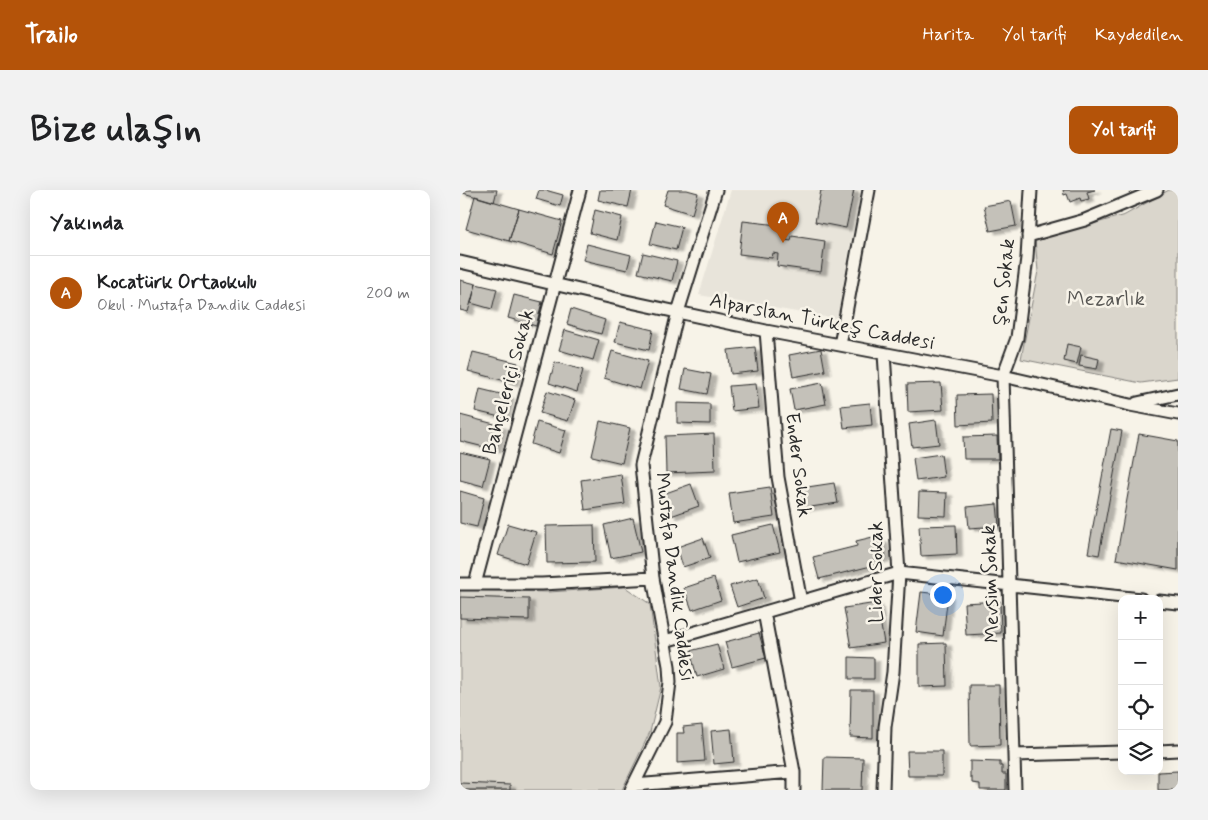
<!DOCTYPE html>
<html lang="tr">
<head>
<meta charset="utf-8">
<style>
	body { margin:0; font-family:Mynerve,sans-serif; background:#f2f2f2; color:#202124 }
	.controls { position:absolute; right:15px; bottom:15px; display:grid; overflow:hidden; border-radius:10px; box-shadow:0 5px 20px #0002 }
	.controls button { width:45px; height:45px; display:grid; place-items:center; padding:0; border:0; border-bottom:1px solid #e0e0e0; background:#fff; color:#202124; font:25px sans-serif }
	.you { position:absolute; left:482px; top:404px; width:18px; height:18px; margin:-12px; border:4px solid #fff; border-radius:50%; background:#1a73e8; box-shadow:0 0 0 8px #1a73e833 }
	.badge { display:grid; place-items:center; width:32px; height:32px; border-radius:50%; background:#b45309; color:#fff; font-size:16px; font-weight:700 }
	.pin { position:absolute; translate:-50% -41px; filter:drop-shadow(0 1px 2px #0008) }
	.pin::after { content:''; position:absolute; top:26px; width:18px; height:15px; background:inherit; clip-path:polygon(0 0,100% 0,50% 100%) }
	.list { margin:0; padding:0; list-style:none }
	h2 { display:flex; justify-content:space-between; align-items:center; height:65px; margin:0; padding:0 20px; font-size:21px }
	h2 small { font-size:16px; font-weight:400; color:#757577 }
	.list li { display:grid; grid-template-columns:32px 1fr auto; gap:15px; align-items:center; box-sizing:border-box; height:75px; padding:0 20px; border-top:1px solid #e0e0e0 }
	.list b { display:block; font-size:19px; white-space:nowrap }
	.list p { margin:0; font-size:16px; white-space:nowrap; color:#757577 }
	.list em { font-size:16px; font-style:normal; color:#757577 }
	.icon { flex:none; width:28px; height:28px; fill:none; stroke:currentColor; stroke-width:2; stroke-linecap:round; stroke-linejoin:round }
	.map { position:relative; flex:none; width:718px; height:600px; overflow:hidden; border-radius:10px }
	header { display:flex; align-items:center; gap:30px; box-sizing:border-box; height:70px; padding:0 25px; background:#b45309; color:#fff }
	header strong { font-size:24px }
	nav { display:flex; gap:28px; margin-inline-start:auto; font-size:18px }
	.intro { display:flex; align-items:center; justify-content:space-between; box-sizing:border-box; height:120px; padding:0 30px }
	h1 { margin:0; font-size:35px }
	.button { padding:12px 22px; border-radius:10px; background:#b45309; color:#fff; font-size:18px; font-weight:700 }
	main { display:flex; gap:30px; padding:0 30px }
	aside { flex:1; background:#fff; border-radius:10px; box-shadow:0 5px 20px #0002 }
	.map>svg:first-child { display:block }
	.built { fill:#e8e4da }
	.green { fill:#dad6cc; stroke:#82807c }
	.building { fill:#c4c1b9; stroke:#2b2b2b; filter:url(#shadow) }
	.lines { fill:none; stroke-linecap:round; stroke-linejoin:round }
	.minor-casing { stroke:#2b2b2b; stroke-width:15 }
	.minor { stroke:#f7f3e8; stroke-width:11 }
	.labels { text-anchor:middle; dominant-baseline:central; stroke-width:5; stroke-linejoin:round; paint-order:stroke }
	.street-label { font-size:20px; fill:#2b2b2b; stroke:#f7f3e8 }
	.park-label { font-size:20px; fill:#575653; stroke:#f7f3e8 }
</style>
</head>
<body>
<header>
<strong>Trailo</strong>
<nav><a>Harita</a><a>Yol tarifi</a><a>Kaydedilen</a></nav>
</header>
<div class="intro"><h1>Bize ulaşın</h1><a class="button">Yol tarifi</a></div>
<main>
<aside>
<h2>Yakında<small></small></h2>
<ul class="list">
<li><span class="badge">A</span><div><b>Kocatürk Ortaokulu</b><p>Okul · Mustafa Dandik Caddesi</p></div><em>200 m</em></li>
</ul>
</aside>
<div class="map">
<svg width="718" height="600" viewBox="0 0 718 600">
	<defs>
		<filter id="shadow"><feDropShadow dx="5.5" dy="3" stdDeviation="1" flood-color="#0004"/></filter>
	</defs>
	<rect width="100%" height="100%" fill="#f7f3e8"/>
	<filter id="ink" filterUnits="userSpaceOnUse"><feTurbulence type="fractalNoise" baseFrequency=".02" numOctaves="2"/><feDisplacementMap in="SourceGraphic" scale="10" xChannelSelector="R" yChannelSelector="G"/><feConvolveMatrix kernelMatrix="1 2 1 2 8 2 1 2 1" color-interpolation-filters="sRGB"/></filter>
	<g filter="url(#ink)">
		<path class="built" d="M 271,0 L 400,0 L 377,129 L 239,105 Z"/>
		<path class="green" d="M 709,0 L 718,0 L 718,188 L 681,193 L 561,169 L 578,81 L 575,50 L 665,25 Z
			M 165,397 L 190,414 L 201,497 L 190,542 L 162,600 L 0,600 L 0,400 L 89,402 Z"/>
		<path class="building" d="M 0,0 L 37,0 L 34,12 L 0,2 Z
			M 79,0 L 85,0 L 103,5 L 100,16 L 76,9 Z
			M 140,0 L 172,0 L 168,17 L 138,10 Z
			M 208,0 L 227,0 L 238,3 L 232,24 L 203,15 Z
			M 361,0 L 394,0 L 386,38 L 355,32 Z
			M 603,0 L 635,0 L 627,2 L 629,9 L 621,11 L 620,8 L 610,12 L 607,4 L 604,5 Z
			M 15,6 L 59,19 L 49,51 L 6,39 Z
			M 551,11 L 556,36 L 530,41 L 524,16 Z
			M 59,19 L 102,31 L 93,64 L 49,51 Z
			M 135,20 L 162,27 L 157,50 L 130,43 Z
			M 196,31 L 222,37 L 216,60 L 190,54 Z
			M 283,31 L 327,36 L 325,50 L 331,51 L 332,46 L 365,51 L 361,82 L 317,76 L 318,64 L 313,63 L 312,68 L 279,64 Z
			M 127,54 L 171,65 L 167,80 L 123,70 Z
			M 183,63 L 217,71 L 212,91 L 178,83 Z
			M 0,90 L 16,94 L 8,122 L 0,120 Z
			M 16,94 L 37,99 L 32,119 L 11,113 Z
			M 54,105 L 82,112 L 76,136 L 48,128 Z
			M 111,119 L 145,130 L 141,144 L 107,134 Z
			M 160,132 L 193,140 L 189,160 L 155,152 Z
			M 105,140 L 139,150 L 133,170 L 99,160 Z
			M 607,154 L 621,157 L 617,174 L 604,171 Z
			M 295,157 L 298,181 L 271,184 L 268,160 Z
			M 361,159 L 365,181 L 333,187 L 329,165 Z
			M 152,161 L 188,171 L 180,199 L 144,188 Z
			M 13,162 L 58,173 L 53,193 L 8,181 Z
			M 621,165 L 639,169 L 637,179 L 619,176 Z
			M 95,172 L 123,180 L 117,202 L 89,193 Z
			M 225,179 L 251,184 L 247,204 L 221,199 Z
			M 362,193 L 366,214 L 334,220 L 330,199 Z
			M 481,193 L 483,220 L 448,222 L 447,194 Z
			M 296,194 L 299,218 L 272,221 L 269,196 Z
			M 20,199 L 49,206 L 44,228 L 15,221 Z
			M 87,201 L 115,210 L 108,231 L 80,223 Z
			M 531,204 L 532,233 L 498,235 L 497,205 Z
			M 217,213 L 250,214 L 250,234 L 217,233 Z
			M 410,213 L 412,235 L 384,238 L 381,216 Z
			M 0,225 L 42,236 L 36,260 L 0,251 Z
			M 476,230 L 479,254 L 452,257 L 449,234 Z
			M 140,231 L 170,238 L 162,273 L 132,266 Z
			M 77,232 L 106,240 L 99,263 L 71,254 Z
			M 651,239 L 662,241 L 639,365 L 628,363 Z
			M 254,244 L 255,281 L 206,283 L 205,246 Z
			M 679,244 L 718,251 L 718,380 L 656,369 Z
			M 537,246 L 538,269 L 504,269 L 503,247 Z
			M 0,262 L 30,269 L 23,296 L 0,290 Z
			M 481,264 L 484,287 L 456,291 L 453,268 Z
			M 161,284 L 165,314 L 125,320 L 121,290 Z
			M 374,293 L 378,313 L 344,318 L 341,298 Z
			M 231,294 L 239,316 L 211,326 L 203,304 Z
			M 310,297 L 314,327 L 273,333 L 269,303 Z
			M 0,301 L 24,308 L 17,337 L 0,333 Z
			M 459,302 L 487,303 L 486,326 L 458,325 Z
			M 537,314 L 539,336 L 509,338 L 507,317 Z
			M 173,328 L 181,362 L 151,368 L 144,335 Z
			M 48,334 L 76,342 L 66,374 L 38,365 Z
			M 134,335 L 135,372 L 87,373 L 86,336 Z
			M 313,335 L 320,362 L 277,372 L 271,345 Z
			M 496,335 L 497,364 L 461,366 L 459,336 Z
			M 417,346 L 418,351 L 422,350 L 426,368 L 410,372 L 411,376 L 359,389 L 353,367 L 397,356 L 396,351 Z
			M 243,348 L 250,368 L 223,377 L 217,357 Z
			M 254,388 L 261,410 L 232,420 L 224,398 Z
			M 298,388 L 304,408 L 277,417 L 270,396 Z
			M 461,402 L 488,405 L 483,446 L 456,442 Z
			M 0,407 L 69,409 L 69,430 L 0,428 Z
			M 540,411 L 541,443 L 506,445 L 504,413 Z
			M 417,413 L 424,453 L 391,458 L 384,418 Z
			M 299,443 L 306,468 L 272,477 L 265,452 Z
			M 486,453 L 487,496 L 459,497 L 459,454 Z
			M 257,454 L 264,479 L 237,487 L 230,461 Z
			M 389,467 L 414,468 L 414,489 L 389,489 Z
			M 509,495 L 539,495 L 540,555 L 510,556 Z
			M 391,500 L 413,500 L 413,548 L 390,547 Z
			M 242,535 L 245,571 L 217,573 L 217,543 L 224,543 L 223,537 Z
			M 271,539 L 274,572 L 254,574 L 251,541 Z
			M 447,561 L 482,561 L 482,586 L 448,586 Z
			M 364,567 L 403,568 L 402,600 L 363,600 Z
			M 510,571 L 540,572 L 540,576 L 542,576 L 542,584 L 546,584 L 546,600 L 520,600 L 520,594 L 512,593 L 512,588 L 510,588 Z
			M 718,581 L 718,600 L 698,600 L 698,582 Z
			M 0,593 L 50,595 L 50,600 L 0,600 Z"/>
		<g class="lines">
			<defs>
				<path id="minor" d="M 568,46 L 625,30 L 697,0
					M 0,72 L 166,111 L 306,141 L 543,186 L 670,215 L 718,224
					M 306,141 L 318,287 L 341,412
					M 380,155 L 409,0
					M 677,213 L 718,204
					M 0,394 L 82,394 L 193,388
					M 15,394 L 120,0
					M 699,411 L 718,413
					M 304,422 L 334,582 L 334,600
					M 205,451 L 439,383 L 681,409
					M 699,561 L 718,560
					M 554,565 L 662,562
					M 174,595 L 334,582
					M 171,600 L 205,532 L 210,492 L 209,476 L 193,388 L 181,275 L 218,122 L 256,0
					M 423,600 L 425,537 L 433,482 L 439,383 L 424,164
					M 555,600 L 543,186 L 557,148 L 567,68 L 571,0"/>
			</defs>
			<use href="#minor" class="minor-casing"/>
			<use href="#minor" class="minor"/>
		</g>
	</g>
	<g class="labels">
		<g class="street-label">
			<text transform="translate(544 92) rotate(-84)">Şen Sokak</text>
			<text transform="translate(362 132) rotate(11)">Alparslan Türkeş Caddesi</text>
			<text transform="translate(49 192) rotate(-75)">Bahçeleriçi Sokak</text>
			<text transform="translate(338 275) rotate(83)">Ender Sokak</text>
			<text transform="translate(416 382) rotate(-90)">Lider Sokak</text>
			<text transform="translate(214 387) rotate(83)">Mustafa Dandik Caddesi</text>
			<text transform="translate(531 394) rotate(-92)">Mevsim Sokak</text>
		</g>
		<g class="park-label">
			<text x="646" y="109">Mezarlık</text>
		</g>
	</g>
</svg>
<div class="controls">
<button>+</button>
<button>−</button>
<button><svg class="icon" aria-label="locate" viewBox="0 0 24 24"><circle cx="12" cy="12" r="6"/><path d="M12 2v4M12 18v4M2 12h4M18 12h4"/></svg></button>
<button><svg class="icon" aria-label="layers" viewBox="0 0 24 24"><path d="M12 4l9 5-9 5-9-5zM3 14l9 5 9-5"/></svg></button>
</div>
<div class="you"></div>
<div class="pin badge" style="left:323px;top:53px">A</div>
</div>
</main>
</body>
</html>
